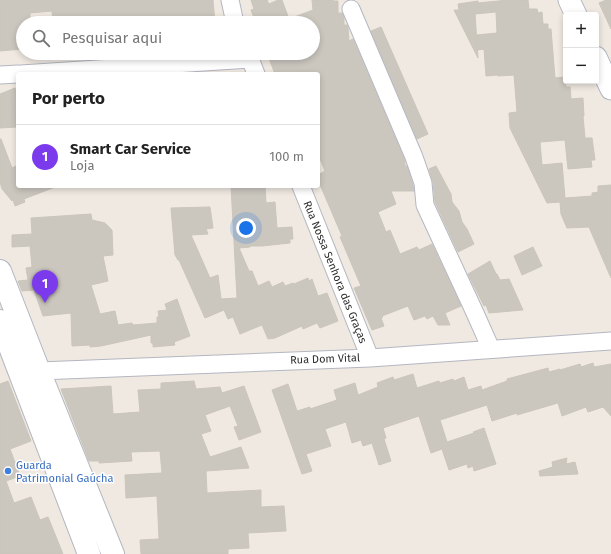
<!DOCTYPE html>
<html lang="pt">
<head>
<meta charset="utf-8">
<style>
	body { margin:0; font-family:"Fira Sans",sans-serif; background:#f6f6f6; color:#222 }
	.controls { position:absolute; right:12px; top:12px; display:grid; overflow:hidden; border-radius:4px; box-shadow:0 2px 6px #0003 }
	.controls button { width:36px; height:36px; display:grid; place-items:center; padding:0; border:0; border-bottom:1px solid #e0e0e0; background:#fff; color:#222; font:20px sans-serif }
	.you { position:absolute; left:246px; top:228px; width:14px; height:14px; margin:-10px; border:3px solid #fff; border-radius:50%; background:#1a73e8; box-shadow:0 0 0 6px #1a73e833 }
	.badge { display:grid; place-items:center; width:26px; height:26px; border-radius:50%; background:#7c3aed; color:#fff; font-size:13px; font-weight:700 }
	.pin { position:absolute; translate:-50% -33px; filter:drop-shadow(0 1px 2px #0008) }
	.pin::after { content:''; position:absolute; top:21px; width:14px; height:12px; background:inherit; clip-path:polygon(0 0,100% 0,50% 100%) }
	.list { margin:0; padding:0; list-style:none }
	h2 { display:flex; justify-content:space-between; align-items:center; height:52px; margin:0; padding:0 16px; font-size:17px }
	h2 small { font-size:13px; font-weight:400; color:#767676 }
	.list li { display:grid; grid-template-columns:26px 1fr auto; gap:12px; align-items:center; box-sizing:border-box; height:64px; padding:0 16px; border-top:1px solid #e0e0e0 }
	.list b { display:block; font-size:15px; white-space:nowrap }
	.list p { margin:0; font-size:13px; white-space:nowrap; color:#767676 }
	.list em { font-size:13px; font-style:normal; color:#767676 }
	.icon { flex:none; width:22px; height:22px; fill:none; stroke:currentColor; stroke-width:2; stroke-linecap:round; stroke-linejoin:round }
	.map { position:relative; flex:none; width:611px; height:554px; overflow:hidden }
	.search { position:absolute; background:#fff; box-shadow:0 2px 6px #0003; left:16px; top:16px; width:304px; height:44px; display:flex; align-items:center; gap:10px; box-sizing:border-box; padding:0 14px; border-radius:22px; color:#767676; font-size:15px }
	.panel { position:absolute; background:#fff; box-shadow:0 2px 6px #0003; left:16px; top:72px; width:304px; height:116px; border-radius:4px }
	.map>svg:first-child { display:block }
	.building { fill:#cbc7bf; stroke:#cbc5ba }
	.lines { fill:none; stroke-linecap:round; stroke-linejoin:round }
	.minor-casing { stroke:#b4b7c1; stroke-width:19 }
	.tertiary-casing { stroke:#b4b7c1; stroke-width:23 }
	.secondary-casing { stroke:#b4b7c1; stroke-width:24 }
	.minor { stroke:#fff; stroke-width:17 }
	.tertiary { stroke:#fff; stroke-width:21 }
	.secondary { stroke:#fff; stroke-width:22 }
	.shop-dot { fill:#3f7fe0; stroke:#fff; stroke-width:1.5 }
	.labels { text-anchor:middle; dominant-baseline:central; stroke-width:3; stroke-linejoin:round; paint-order:stroke }
	.street-label { font-size:11px; fill:#2e2e2e; stroke:#fff }
	.shop-label { font-size:11px; fill:#366cbe; stroke:#fff; text-anchor:start }
</style>
</head>
<body>
<div class="map">
<svg width="611" height="554" viewBox="0 0 611 554">
	<rect width="100%" height="100%" fill="#efe9e1"/>
	<path class="building" d="M 0,0 L 213,0 L 215,23 L 53,23 L 52,11 L 30,13 L 30,23 L 23,23 L 23,49 L 0,51 Z
		M 251,0 L 267,0 L 269,4 L 278,0 L 282,0 L 289,19 L 313,10 L 312,0 L 333,0 L 334,1 L 338,1 L 338,13 L 342,13 L 344,17 L 344,25 L 347,25 L 348,28 L 349,41 L 353,39 L 405,161 L 405,166 L 407,166 L 413,185 L 414,191 L 391,191 L 396,204 L 378,212 L 386,232 L 390,230 L 400,254 L 417,247 L 419,250 L 432,244 L 461,306 L 445,313 L 450,325 L 438,325 L 433,316 L 427,319 L 425,316 L 414,320 L 408,306 L 382,316 L 383,317 L 381,318 L 384,326 L 372,330 L 354,288 L 361,286 L 340,237 L 342,236 L 318,180 L 318,175 L 325,171 L 318,154 L 318,74 L 275,74 L 267,53 L 313,53 L 313,23 L 256,23 L 251,10 L 254,9 Z
		M 508,0 L 528,0 L 529,9 L 537,9 L 538,13 L 542,12 L 543,24 L 548,24 L 548,29 L 551,29 L 555,78 L 565,77 L 566,87 L 570,87 L 571,99 L 583,98 L 584,116 L 583,116 L 585,138 L 592,138 L 595,160 L 591,160 L 592,167 L 568,169 L 565,140 L 540,142 L 542,165 L 562,163 L 565,198 L 592,196 L 592,193 L 598,192 L 598,186 L 611,185 L 611,278 L 589,227 L 567,228 L 561,214 L 560,202 L 547,203 L 510,128 L 509,113 L 517,112 L 514,75 L 498,76 L 498,75 L 486,76 L 484,49 L 478,50 L 477,35 L 497,33 L 496,12 L 475,14 L 478,58 L 454,10 L 459,10 L 458,4 L 478,1 L 478,3 Z
		M 606,0 L 611,0 L 611,29 L 599,3 Z
		M 381,27 L 428,134 L 417,139 L 371,31 Z
		M 15,88 L 18,97 L 18,110 L 15,111 L 17,116 L 17,127 L 0,128 L 0,94 Z
		M 0,139 L 1,139 L 12,168 L 18,165 L 18,186 L 55,186 L 55,187 L 24,199 L 25,202 L 15,206 L 13,200 L 12,201 L 2,189 L 0,182 Z
		M 436,166 L 451,194 L 452,202 L 459,211 L 462,222 L 467,229 L 474,244 L 458,252 L 435,202 L 433,182 L 429,169 Z
		M 231,186 L 265,186 L 266,203 L 275,202 L 277,228 L 292,227 L 293,239 L 290,239 L 290,243 L 262,246 L 250,246 L 250,247 L 239,248 L 249,271 L 252,271 L 258,286 L 269,281 L 272,287 L 283,282 L 285,286 L 293,283 L 294,284 L 308,278 L 309,281 L 312,279 L 318,296 L 327,293 L 338,321 L 320,328 L 317,323 L 303,329 L 302,326 L 275,338 L 268,339 L 262,325 L 240,334 L 233,317 L 228,319 L 224,310 L 205,318 L 179,260 L 178,260 L 175,255 L 171,208 L 210,207 L 213,228 L 206,229 L 208,234 L 191,235 L 210,278 L 218,275 L 221,299 L 237,298 Z
		M 91,214 L 92,220 L 105,223 L 112,230 L 113,255 L 103,256 L 108,281 L 91,285 L 100,314 L 115,311 L 118,325 L 132,323 L 133,325 L 157,323 L 157,317 L 159,317 L 158,311 L 167,310 L 165,304 L 177,299 L 190,336 L 174,342 L 175,345 L 153,347 L 153,343 L 151,343 L 151,335 L 101,346 L 90,347 L 90,345 L 72,346 L 71,313 L 43,316 L 34,290 L 22,291 L 18,281 L 28,280 L 26,268 L 32,267 L 30,246 L 12,247 L 12,235 L 32,234 L 31,218 Z
		M 533,247 L 542,266 L 522,275 L 514,256 Z
		M 490,261 L 496,274 L 497,274 L 500,280 L 509,279 L 523,310 L 489,313 L 486,305 L 484,306 L 468,274 Z
		M 593,363 L 594,367 L 611,364 L 611,416 L 603,407 L 588,412 L 586,407 L 562,416 L 558,403 L 517,415 L 517,413 L 492,421 L 487,405 L 440,420 L 447,442 L 474,433 L 473,432 L 484,428 L 496,464 L 474,471 L 473,466 L 468,468 L 467,464 L 449,470 L 442,449 L 431,453 L 419,416 L 383,428 L 386,438 L 384,439 L 391,461 L 379,465 L 372,443 L 363,446 L 361,440 L 352,443 L 346,422 L 325,429 L 331,446 L 306,454 L 312,471 L 302,474 L 272,390 L 288,384 L 297,411 L 310,407 L 310,409 L 337,400 L 334,390 L 355,383 L 358,395 L 378,387 L 377,383 L 393,377 L 394,380 L 413,374 L 417,388 L 439,381 L 440,383 L 453,379 L 454,381 L 464,377 L 468,390 L 481,386 L 482,390 L 507,381 L 507,379 L 548,368 L 549,372 L 560,369 L 560,370 L 580,364 L 581,367 Z
		M 8,381 L 31,441 L 10,449 L 20,476 L 6,481 L 14,503 L 31,497 L 40,520 L 48,517 L 63,554 L 0,554 L 0,384 Z
		M 194,381 L 196,389 L 220,387 L 222,393 L 244,386 L 261,432 L 239,440 L 234,427 L 238,426 L 230,406 L 205,415 L 211,431 L 201,434 L 210,457 L 241,447 L 249,468 L 206,471 L 207,493 L 261,490 L 261,507 L 284,506 L 286,531 L 248,533 L 249,548 L 228,549 L 228,554 L 141,554 L 140,540 L 159,539 L 157,496 L 126,498 L 125,475 L 162,473 L 160,451 L 131,452 L 132,461 L 99,463 L 99,461 L 89,461 L 61,389 L 111,386 L 113,414 L 140,412 L 138,390 L 161,389 L 161,383 Z
		M 567,458 L 566,464 L 575,462 L 578,474 L 540,476 L 539,471 L 553,467 L 552,462 Z"/>
	<g class="lines">
		<defs>
			<path id="minor" d="M 230,0 L 235,23
				M 351,9 L 414,157 L 423,183 L 425,205 L 475,313 L 491,349
				M 248,53 L 256,74
				M 21,74 L 250,59
				M 0,75 L 18,74
				M 301,186 L 370,358
				M 39,371 L 370,358 L 611,341"/>
			<path id="tertiary" d="M 569,0 L 576,15
				M 596,57 L 611,89"/>
			<path id="secondary" d="M 0,271 L 39,371 L 113,554
				M 0,321 L 89,554"/>
		</defs>
		<use href="#minor" class="minor-casing"/>
		<use href="#tertiary" class="tertiary-casing"/>
		<use href="#secondary" class="secondary-casing"/>
		<use href="#minor" class="minor"/>
		<use href="#tertiary" class="tertiary"/>
		<use href="#secondary" class="secondary"/>
	</g>
	<circle class="shop-dot" cx="8" cy="471" r="4"/>
	<g class="labels">
		<g class="street-label">
			<text transform="translate(335 272) rotate(68)">Rua Nossa Senhora das Graças</text>
			<text transform="translate(325 359) rotate(-2)">Rua Dom Vital</text>
		</g>
		<g class="shop-label">
			<text x="16" y="465">Guarda<tspan x="16" dy="13">Patrimonial Gaúcha</tspan></text>
		</g>
	</g>
</svg>
<div class="controls">
<button>+</button>
<button>−</button>
</div>
<div class="you"></div>
<div class="pin badge" style="left:45px;top:303px">1</div>
<div class="search"><svg class="icon" aria-label="search" viewBox="0 0 24 24"><circle cx="10" cy="10" r="6"/><path d="M15 15l6 6"/></svg>Pesquisar aqui</div>
<section class="panel">
<h2>Por perto<small></small></h2>
<ul class="list">
<li><span class="badge">1</span><div><b>Smart Car Service</b><p>Loja</p></div><em>100 m</em></li>
</ul>
</section>
</div>
</body>
</html>
